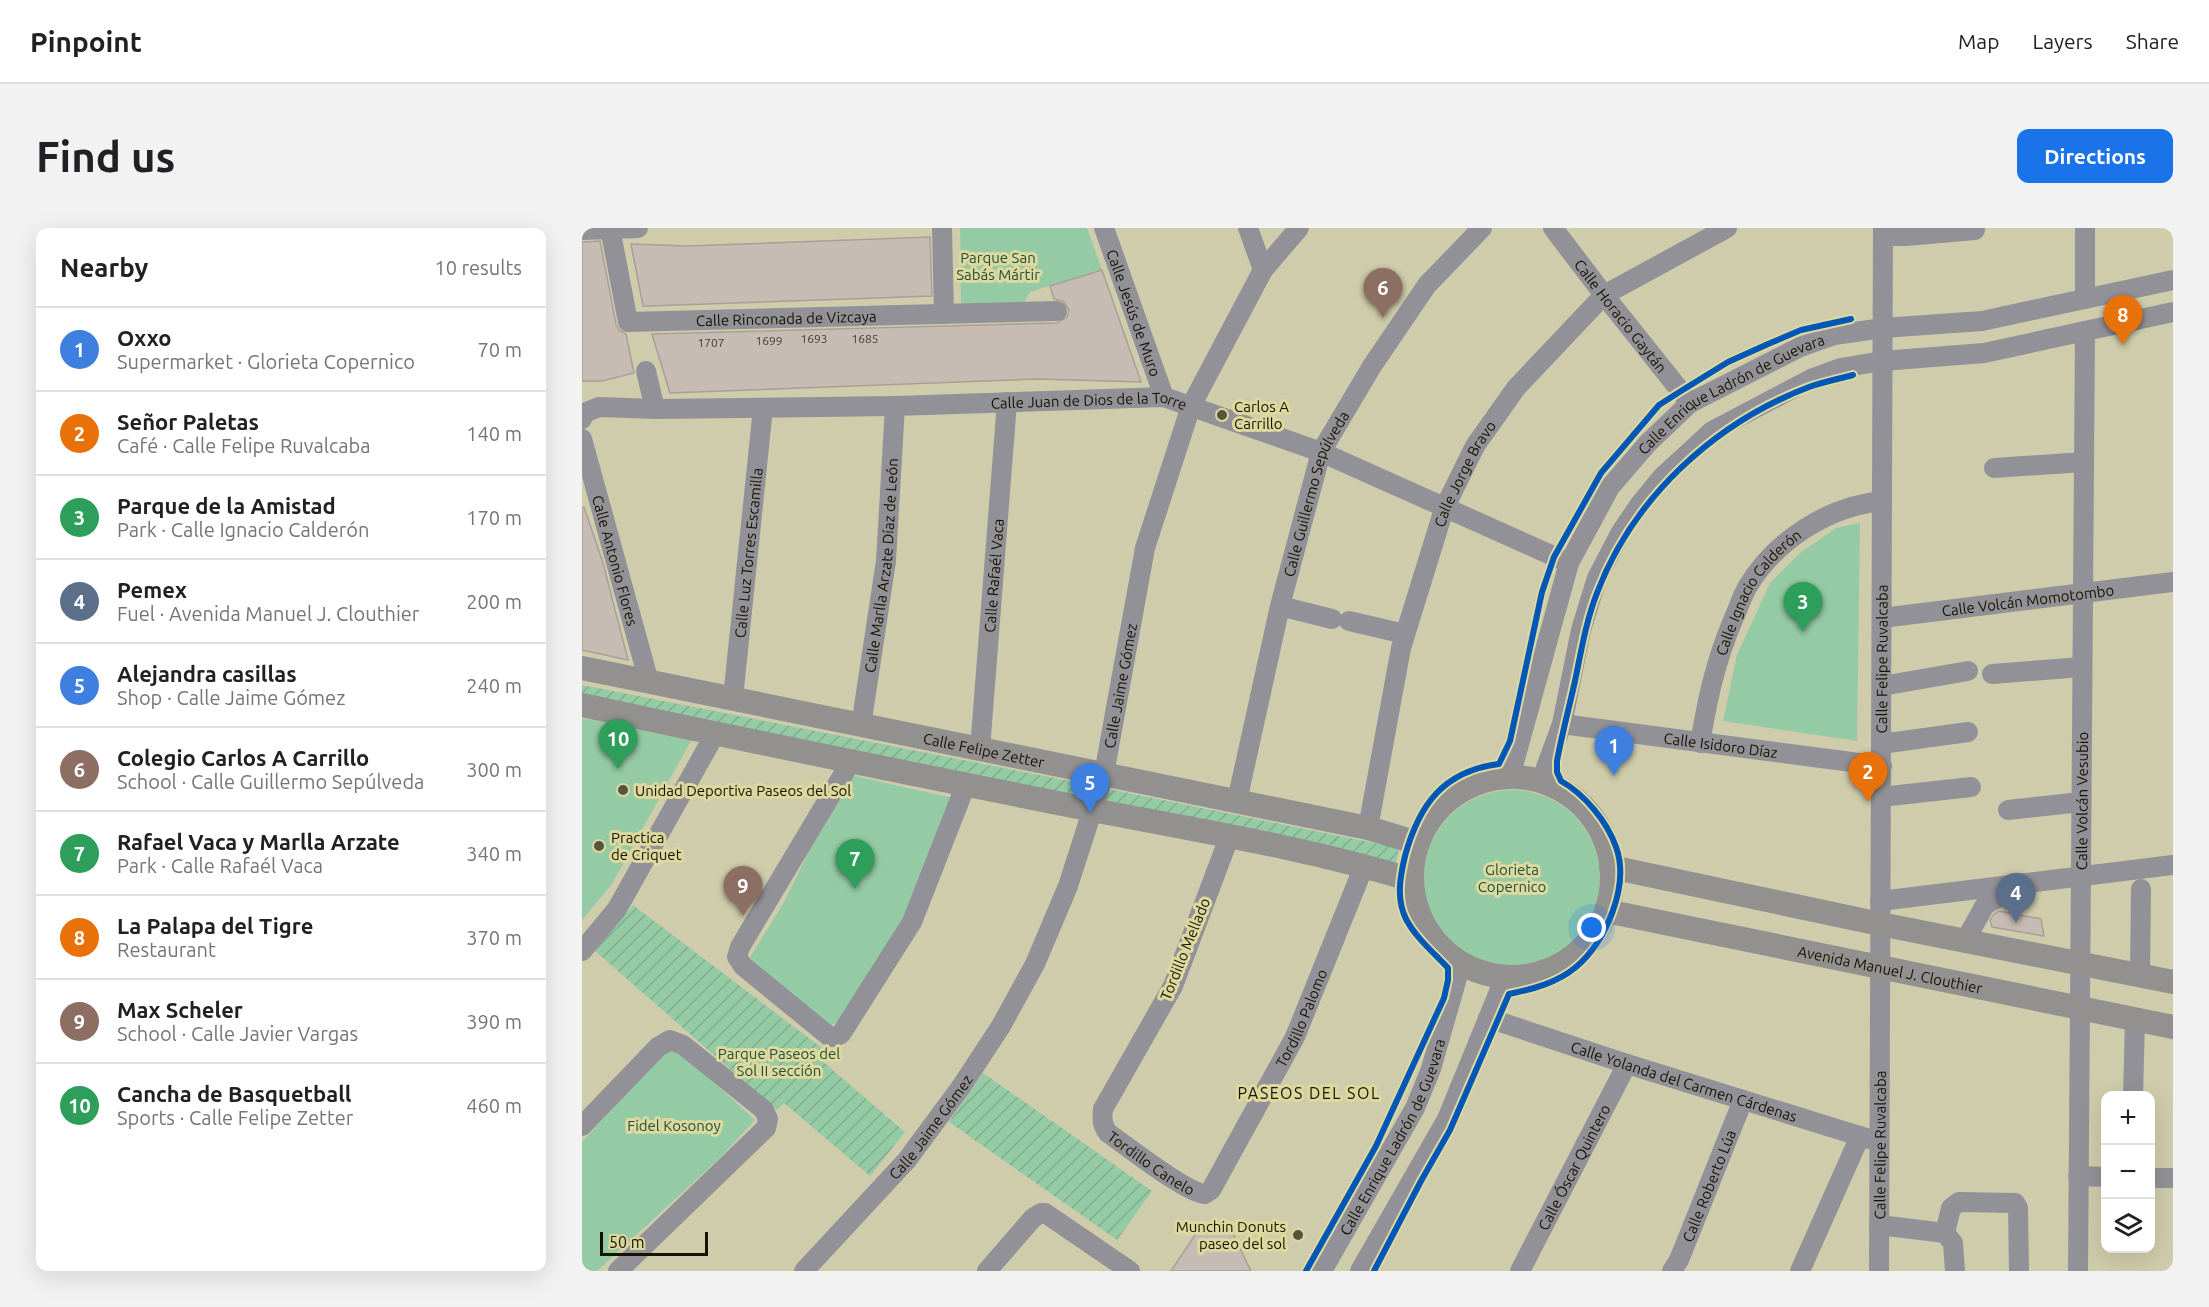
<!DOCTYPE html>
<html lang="en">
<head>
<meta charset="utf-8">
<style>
	body { margin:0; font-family:Ubuntu,sans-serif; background:#f2f2f2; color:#202124 }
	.controls { position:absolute; right:18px; bottom:18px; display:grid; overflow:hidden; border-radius:12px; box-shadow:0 6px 24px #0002 }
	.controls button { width:54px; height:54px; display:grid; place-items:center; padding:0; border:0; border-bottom:2px solid #e0e0e0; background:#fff; color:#202124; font:30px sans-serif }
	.scale { position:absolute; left:18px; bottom:15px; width:108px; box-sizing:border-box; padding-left:6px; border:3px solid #151300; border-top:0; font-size:16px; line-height:21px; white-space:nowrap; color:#151300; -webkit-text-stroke:4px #ddd89e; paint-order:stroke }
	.you { position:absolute; left:1010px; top:700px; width:21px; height:21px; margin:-15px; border:4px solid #fff; border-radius:50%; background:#1a73e8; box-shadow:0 0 0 9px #1a73e833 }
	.badge { display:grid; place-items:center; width:39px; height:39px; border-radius:50%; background:#1a73e8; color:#fff; font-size:20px; font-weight:700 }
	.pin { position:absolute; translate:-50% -50px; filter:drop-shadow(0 2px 3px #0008) }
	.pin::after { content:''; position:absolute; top:32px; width:21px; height:18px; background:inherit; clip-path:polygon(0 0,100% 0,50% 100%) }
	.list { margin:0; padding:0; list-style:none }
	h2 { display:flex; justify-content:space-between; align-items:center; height:78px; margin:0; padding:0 24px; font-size:26px }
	h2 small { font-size:20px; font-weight:400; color:#757577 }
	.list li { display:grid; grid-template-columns:39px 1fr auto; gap:18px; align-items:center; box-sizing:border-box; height:84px; padding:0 24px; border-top:2px solid #e0e0e0 }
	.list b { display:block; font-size:22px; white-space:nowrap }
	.list p { margin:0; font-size:20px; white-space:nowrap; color:#757577 }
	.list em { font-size:20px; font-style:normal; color:#757577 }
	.icon { flex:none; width:33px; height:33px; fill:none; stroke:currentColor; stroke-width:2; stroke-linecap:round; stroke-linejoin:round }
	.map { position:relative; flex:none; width:1591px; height:1043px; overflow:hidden; border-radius:12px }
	header { display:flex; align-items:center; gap:36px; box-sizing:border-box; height:84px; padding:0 30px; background:#fff; border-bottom:2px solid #e0e0e0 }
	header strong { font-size:28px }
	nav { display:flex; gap:33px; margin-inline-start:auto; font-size:21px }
	.intro { display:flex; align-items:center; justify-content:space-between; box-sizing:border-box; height:144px; padding:0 36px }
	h1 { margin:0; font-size:42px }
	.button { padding:15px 27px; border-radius:12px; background:#1a73e8; color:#fff; font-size:21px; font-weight:700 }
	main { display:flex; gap:36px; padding:0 36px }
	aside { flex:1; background:#fff; border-radius:12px; box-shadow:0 6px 24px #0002 }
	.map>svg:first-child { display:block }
	.green { fill:#94cba5 }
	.garden { fill:url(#garden-furrows) }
	.building { fill:#c7bcb3; stroke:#aa9f97; stroke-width:1.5 }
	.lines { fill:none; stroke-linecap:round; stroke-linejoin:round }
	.minor { stroke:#929198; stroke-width:20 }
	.major { stroke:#939090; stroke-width:24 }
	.cycleway-casing { stroke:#ddd89e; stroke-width:10 }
	.cycleway { stroke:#0057b8; stroke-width:6 }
	.poi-dot { fill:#56543c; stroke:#ddd89e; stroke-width:2 }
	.labels { text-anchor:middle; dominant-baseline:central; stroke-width:6; stroke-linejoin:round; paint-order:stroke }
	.number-label { font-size:12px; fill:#423d2d }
	.park-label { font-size:15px; fill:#1e503c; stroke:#ddd89e }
	.street-label { font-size:15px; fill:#151300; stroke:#ddd89e }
	.poi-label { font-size:15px; fill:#151300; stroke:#ddd89e; text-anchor:start }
	.neighbourhood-label { font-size:16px; letter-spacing:1.5px; fill:#151300; stroke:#ddd89e }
</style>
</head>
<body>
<header>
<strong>Pinpoint</strong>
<nav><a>Map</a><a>Layers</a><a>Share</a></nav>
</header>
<div class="intro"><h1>Find us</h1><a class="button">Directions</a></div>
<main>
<aside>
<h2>Nearby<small>10 results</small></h2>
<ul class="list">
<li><span class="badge" style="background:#3f7fe0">1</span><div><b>Oxxo</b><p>Supermarket · Glorieta Copernico</p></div><em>70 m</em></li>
<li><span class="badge" style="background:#e8710a">2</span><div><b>Señor Paletas</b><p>Café · Calle Felipe Ruvalcaba</p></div><em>140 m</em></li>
<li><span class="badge" style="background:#2e9e5b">3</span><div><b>Parque de la Amistad</b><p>Park · Calle Ignacio Calderón</p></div><em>170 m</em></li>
<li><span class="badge" style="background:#5c6f8a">4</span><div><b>Pemex</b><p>Fuel · Avenida Manuel J. Clouthier</p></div><em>200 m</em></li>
<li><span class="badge" style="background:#3f7fe0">5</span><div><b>Alejandra casillas</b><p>Shop · Calle Jaime Gómez</p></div><em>240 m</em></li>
<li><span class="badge" style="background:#8d6e63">6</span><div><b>Colegio Carlos A Carrillo</b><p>School · Calle Guillermo Sepúlveda</p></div><em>300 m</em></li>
<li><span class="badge" style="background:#2e9e5b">7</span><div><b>Rafael Vaca y Marlla Arzate</b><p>Park · Calle Rafaél Vaca</p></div><em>340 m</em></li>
<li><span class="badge" style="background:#e8710a">8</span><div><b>La Palapa del Tigre</b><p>Restaurant</p></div><em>370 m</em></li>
<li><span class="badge" style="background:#8d6e63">9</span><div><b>Max Scheler</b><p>School · Calle Javier Vargas</p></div><em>390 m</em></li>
<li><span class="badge" style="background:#2e9e5b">10</span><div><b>Cancha de Basquetball</b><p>Sports · Calle Felipe Zetter</p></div><em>460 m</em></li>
</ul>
</aside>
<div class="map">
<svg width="1591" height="1043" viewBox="0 0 1591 1043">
	<defs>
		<pattern id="garden-furrows" width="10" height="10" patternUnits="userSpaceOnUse" patternTransform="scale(1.5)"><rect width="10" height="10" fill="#94cba5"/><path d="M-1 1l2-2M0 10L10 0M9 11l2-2" fill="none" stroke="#7fad8c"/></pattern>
	</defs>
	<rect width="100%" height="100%" fill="#cfccac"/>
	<path class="green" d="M 378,0 L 505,0 L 520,42 L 448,64 L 442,75 L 379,76 Z
		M 1278,295 L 1275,513 L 1141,493 L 1155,427 L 1188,355 L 1218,325 L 1254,300 Z
		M 0,490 L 110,511 L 30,656 L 0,692 Z
		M 264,548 L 273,548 L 371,570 L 344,645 L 307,718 L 257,792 L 248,799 L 165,734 L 201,676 Z
		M842 650a88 88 0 1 1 176 0a88 88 0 1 1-176 0Z
		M 90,816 L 173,892 L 137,931 L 15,1043 L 0,1043 L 0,914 Z"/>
	<path class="garden" d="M 0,457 L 498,555 L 501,563 L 498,568 L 0,470 Z
		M 532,562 L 817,620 L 814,635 L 529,576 L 525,573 L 524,568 L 527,563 Z
		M 51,677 L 245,824 L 239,832 L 323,904 L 288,948 L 202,875 L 195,882 L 13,723 Z
		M 401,845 L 570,963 L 535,1012 L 367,894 Z"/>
	<path class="building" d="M 348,9 L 350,68 L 66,78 L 61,78 L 49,16 L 105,18 Z
		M 18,13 L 34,96 L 37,102 L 44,106 L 52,145 L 20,153 L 0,153 L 0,14 Z
		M 520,42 L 559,154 L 455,151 L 88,165 L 70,106 L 475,95 L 485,89 L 487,82 L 481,73 L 472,71 L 468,58 Z
		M 2,279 L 21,335 L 46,432 L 0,422 L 0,280 Z
		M 1417,683 L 1459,691 L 1462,708 L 1410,699 L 1408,692 L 1412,686 Z
		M 617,1001 L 649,1002 L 669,1043 L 589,1043 Z"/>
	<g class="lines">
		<g class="minor">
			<path id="s1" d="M 28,0 L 46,94 L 475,83"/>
			<path d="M 360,0 L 362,86"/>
			<path id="s2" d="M 522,0 L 582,169"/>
			<path d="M 666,0 L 681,42"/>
			<path id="s3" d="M 971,0 L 1022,67 L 1108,175"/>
			<path d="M 1503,0 L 1503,71"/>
			<path d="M 0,2 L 56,0"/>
			<path d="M 1301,8 L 1324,8 L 1393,2"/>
			<path d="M 64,143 L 73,181"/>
			<path id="s4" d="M 0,191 L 2,185 L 17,179 L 73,181 L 313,178 L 582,169 L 739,224 L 987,335"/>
			<path id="s5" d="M 0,211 L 67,454"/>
			<path d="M 1412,240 L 1502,234"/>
			<path d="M 698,378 L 750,391"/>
			<path id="s6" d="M 1300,390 L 1591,354"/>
			<path d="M 767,393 L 823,406"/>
			<path d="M 1410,446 L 1500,439"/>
			<path d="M 1300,458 L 1386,443"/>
			<path id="s7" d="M 151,470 L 181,180"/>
			<path id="s8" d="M 980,496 L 1300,538"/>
			<path id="s9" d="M 279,498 L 304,333 L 313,178"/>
			<path id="s10" d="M 1118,515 C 1126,469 1133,435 1151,392 C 1156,381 1160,368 1166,358 C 1194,312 1247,278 1300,273"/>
			<path d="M 1299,516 L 1386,504"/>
			<path id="s11" d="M 398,521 L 425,174"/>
			<path d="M 268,535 L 158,719 L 155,729 L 161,738 L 248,809 L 252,809 L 259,806 L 330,694 L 384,556"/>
			<path id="s12" d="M 928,549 L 987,335 L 1028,259 L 1066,215 L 1108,175 L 1218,119 L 1252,107 L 1301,100 L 1400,93 L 1591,52"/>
			<path d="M 959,553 L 980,496 L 999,402 L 1015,350 L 1039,304 L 1058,276 L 1080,249 L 1130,203 L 1229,151 L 1259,140 L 1300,133 L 1402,125 L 1591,84"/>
			<path d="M 1299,569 L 1389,559"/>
			<path id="s13" d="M 655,573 L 698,378 L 739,224 L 790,138 L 845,57 L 900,0"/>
			<path d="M 1426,582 L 1499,574"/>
			<path id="s14" d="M 786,600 L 819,420 L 862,281 L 893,218 L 934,160 L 1022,67 L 1145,0"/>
			<path id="s15" d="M 648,607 L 591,758 L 521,881 C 520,891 520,897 526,905 C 545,918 604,965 623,966 L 629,962 L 713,809 L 782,638"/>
			<path d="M 1298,673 L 1591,637"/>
			<path d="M 1383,713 L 1403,677 L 1430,662"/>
			<path d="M 0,723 L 35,681 L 133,506"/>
			<path d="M 1558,748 L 1559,661"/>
			<path id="s16" d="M 906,790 L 1045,836 L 1297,914"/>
			<path d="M 1551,868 L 1553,792"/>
			<path d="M 0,898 L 76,819 L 88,812 L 101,817 L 182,882 L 186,891 L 184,900 L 36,1043"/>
			<path d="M 1496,948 L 1524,949"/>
			<path d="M 1568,950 L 1591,950"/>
			<path d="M 1297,997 L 1363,1005 L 1371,1015 L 1373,1043"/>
			<path d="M 1363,1005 L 1369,980 L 1377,974 L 1433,975 L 1436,980 L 1437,1043"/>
			<path id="s17" d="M 222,1043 L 325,932 L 379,859 L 419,798 L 453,736 L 486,658 L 522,546 L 563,320 L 609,178 L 681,42 L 717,0"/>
			<path d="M 405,1043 L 451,990 L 459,985 L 463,985 L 548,1043"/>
			<path id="s18" d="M 740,1043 L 833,880 L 849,841 L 879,736"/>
			<path d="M 778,1043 L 865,891 L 923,749"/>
			<path id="s19" d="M 938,1043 L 1045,836"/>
			<path id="s20" d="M 1090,1043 L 1097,1032 L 1161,872"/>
			<path d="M 1218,1043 L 1278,908"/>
			<path id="s21" d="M 1297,1043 L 1301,0"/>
			<path id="s22" d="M 1496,1043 L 1503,103"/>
		</g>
		<g class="major">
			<path id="s23" d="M 0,440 L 786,600 L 836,615"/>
			<path d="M 0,477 C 170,514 340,548 511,582 C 618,603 725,620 830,652"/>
			<circle cx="930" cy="649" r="100"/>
			<path d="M 1029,639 L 1298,696 L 1591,754"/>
			<path id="s24" d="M 1024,683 L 1591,799"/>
		</g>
		<defs>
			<path id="cycleway" d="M 724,1043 L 794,918 L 862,770 L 866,752 L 866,740 C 852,725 834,710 824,691 C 814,671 818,649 823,628 C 837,577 861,543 917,536 L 928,513 L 960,364 L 972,329 L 1019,245 L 1077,177 L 1099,163 L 1146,134 L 1186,116 L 1219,102 L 1269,91
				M 792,1043 L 839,953 L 868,902 L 927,766 C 951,761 975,755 994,739 C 1024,714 1048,657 1034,619 C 1025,593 1002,566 979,553 L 975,544 L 975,533 C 980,506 987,480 993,453 C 999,424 1004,393 1015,365 C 1051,270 1132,195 1227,159 C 1241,154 1256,151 1271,147"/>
		</defs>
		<use href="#cycleway" class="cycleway-casing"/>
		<use href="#cycleway" class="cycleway"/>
	</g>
	<g class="poi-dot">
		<circle cx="640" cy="187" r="6"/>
		<circle cx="41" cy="562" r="6"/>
		<circle cx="17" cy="618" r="6"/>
		<circle cx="716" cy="1007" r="6"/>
	</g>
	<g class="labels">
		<g class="number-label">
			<text x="232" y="110">1693</text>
			<text x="283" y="110">1685</text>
			<text x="187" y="112">1699</text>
			<text x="129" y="114">1707</text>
		</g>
		<g class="park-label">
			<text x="416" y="29">Parque San<tspan x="416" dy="17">Sabás Mártir</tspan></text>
			<text x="930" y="641">Glorieta<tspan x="930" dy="17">Copernico</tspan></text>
			<text x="197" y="825">Parque Paseos del<tspan x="197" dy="17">Sol II sección</tspan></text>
			<text x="92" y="897">Fidel Kosonoy</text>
		</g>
		<g class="street-label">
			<text stroke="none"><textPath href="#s2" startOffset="90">Calle Jesús de Muro</textPath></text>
			<text stroke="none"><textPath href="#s3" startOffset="111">Calle Horacio Gaytán</textPath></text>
			<text stroke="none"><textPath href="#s1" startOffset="254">Calle Rinconada de Vizcaya</textPath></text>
			<text stroke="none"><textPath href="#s12" startOffset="464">Calle Enrique Ladrón de Guevara</textPath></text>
			<text stroke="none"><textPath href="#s4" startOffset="513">Calle Juan de Dios de la Torre</textPath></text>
			<text stroke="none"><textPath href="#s14" startOffset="369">Calle Jorge Bravo</textPath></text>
			<text stroke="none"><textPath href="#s13" startOffset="318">Calle Guillermo Sepúlveda</textPath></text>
			<text stroke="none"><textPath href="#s7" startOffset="146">Calle Luz Torres Escamilla</textPath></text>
			<text stroke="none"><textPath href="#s5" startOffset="126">Calle Antonio Flores</textPath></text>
			<text stroke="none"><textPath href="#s9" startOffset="162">Calle Marlla Arzate Díaz de León</textPath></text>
			<text stroke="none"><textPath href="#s11" startOffset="174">Calle Rafaél Vaca</textPath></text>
			<text stroke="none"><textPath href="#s10" startOffset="165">Calle Ignacio Calderón</textPath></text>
			<text stroke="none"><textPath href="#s6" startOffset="147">Calle Volcán Momotombo</textPath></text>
			<text stroke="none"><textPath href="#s21" startOffset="612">Calle Felipe Ruvalcaba</textPath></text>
			<text stroke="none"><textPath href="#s17" startOffset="678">Calle Jaime Gómez</textPath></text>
			<text stroke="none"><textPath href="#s8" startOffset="160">Calle Isidoro Díaz</textPath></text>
			<text stroke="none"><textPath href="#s23" startOffset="410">Calle Felipe Zetter</textPath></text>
			<text stroke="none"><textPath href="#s22" startOffset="470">Calle Volcán Vesubio</textPath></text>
			<text transform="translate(603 721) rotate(-68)">Tordillo Mellado</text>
			<text stroke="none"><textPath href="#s24" startOffset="290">Avenida Manuel J. Clouthier</textPath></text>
			<text stroke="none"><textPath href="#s15" startOffset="645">Tordillo Palomo</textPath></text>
			<text stroke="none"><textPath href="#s16" startOffset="206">Calle Yolanda del Carmen Cárdenas</textPath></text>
			<text stroke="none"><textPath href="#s17" startOffset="192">Calle Jaime Gómez</textPath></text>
			<text stroke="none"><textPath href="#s18" startOffset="152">Calle Enrique Ladrón de Guevara</textPath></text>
			<text stroke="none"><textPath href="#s21" startOffset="126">Calle Felipe Ruvalcaba</textPath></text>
			<text stroke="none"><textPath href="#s15" startOffset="381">Tordillo Canelo</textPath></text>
			<text stroke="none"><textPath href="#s19" startOffset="117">Calle Óscar Quintero</textPath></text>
			<text stroke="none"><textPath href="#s20" startOffset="93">Calle Roberto Lúa</textPath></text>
		</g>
		<g class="poi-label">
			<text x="652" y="178">Carlos A<tspan x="652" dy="17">Carrillo</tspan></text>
			<text x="53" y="562">Unidad Deportiva Paseos del Sol</text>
			<text x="29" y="609">Practica<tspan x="29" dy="17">de Criquet</tspan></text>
			<text x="704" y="998" text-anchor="end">Munchin Donuts<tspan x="704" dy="17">paseo del sol</tspan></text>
		</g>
		<g class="neighbourhood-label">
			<text x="727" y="865">PASEOS DEL SOL</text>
		</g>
	</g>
</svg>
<div class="controls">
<button>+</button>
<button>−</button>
<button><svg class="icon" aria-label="layers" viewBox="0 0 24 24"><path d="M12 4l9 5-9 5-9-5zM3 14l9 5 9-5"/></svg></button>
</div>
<div class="scale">50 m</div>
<div class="you"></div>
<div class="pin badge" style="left:1032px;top:548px;background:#3f7fe0">1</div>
<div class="pin badge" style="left:1286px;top:574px;background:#e8710a">2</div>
<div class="pin badge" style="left:1221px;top:404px;background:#2e9e5b">3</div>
<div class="pin badge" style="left:1434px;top:695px;background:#5c6f8a">4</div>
<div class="pin badge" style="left:508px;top:585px;background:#3f7fe0">5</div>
<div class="pin badge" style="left:801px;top:90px;background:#8d6e63">6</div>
<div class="pin badge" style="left:273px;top:661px;background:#2e9e5b">7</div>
<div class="pin badge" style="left:1541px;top:117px;background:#e8710a">8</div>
<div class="pin badge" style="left:161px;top:688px;background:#8d6e63">9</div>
<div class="pin badge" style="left:36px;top:541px;background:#2e9e5b">10</div>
</div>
</main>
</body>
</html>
